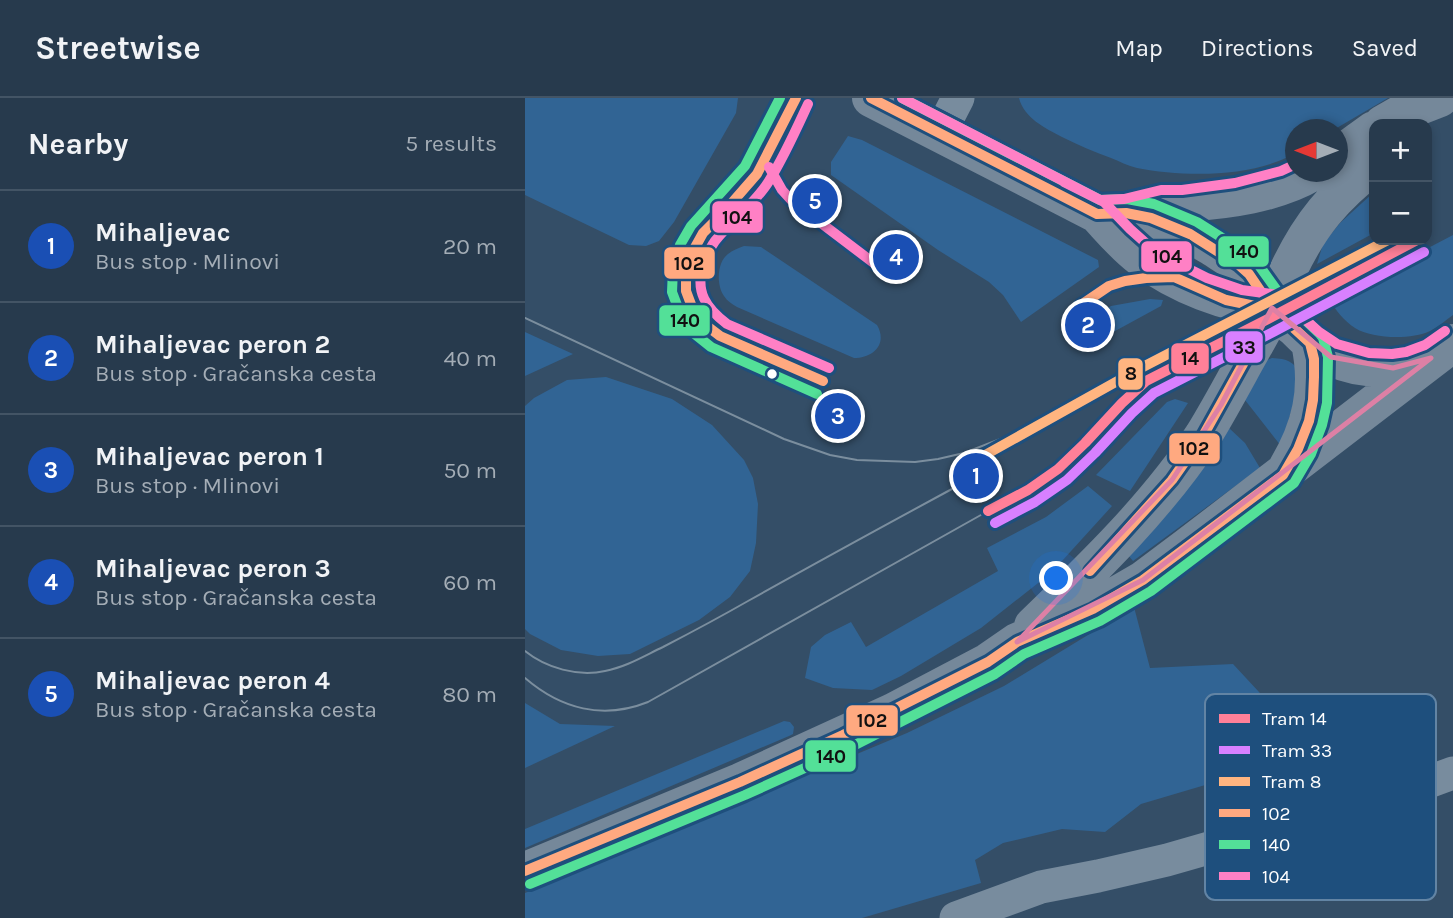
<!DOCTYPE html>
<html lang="en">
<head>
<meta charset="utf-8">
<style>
	body { margin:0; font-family:Karla,sans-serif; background:#334557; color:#f1f3f6 }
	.controls { position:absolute; right:21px; top:21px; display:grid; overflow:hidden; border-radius:14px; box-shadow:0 4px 10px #0003 }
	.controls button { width:63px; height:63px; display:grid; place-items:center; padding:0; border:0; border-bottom:2px solid #435465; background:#273a4d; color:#f1f3f6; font:35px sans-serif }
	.compass { position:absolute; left:760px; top:21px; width:63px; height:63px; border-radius:50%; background:#273a4d; box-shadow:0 4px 10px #0003; rotate:270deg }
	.you { position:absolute; left:532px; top:481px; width:24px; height:24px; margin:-18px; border:5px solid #fff; border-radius:50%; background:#1a73e8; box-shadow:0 0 0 10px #1a73e833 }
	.badge { display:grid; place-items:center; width:46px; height:46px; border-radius:50%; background:#90b9f0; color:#fff; font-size:23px; font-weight:700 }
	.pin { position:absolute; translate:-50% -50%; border:4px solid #fff; box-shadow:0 2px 7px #0006 }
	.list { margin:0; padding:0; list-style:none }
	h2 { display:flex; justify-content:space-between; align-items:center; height:91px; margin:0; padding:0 28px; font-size:30px }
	h2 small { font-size:23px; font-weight:400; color:#a4adb6 }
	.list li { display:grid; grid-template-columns:46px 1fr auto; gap:21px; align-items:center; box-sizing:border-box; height:112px; padding:0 28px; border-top:2px solid #435465 }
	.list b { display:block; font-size:26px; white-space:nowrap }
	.list p { margin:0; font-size:23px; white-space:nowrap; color:#a4adb6 }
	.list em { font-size:23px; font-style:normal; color:#a4adb6 }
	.map { position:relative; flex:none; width:928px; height:820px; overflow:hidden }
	header { display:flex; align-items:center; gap:42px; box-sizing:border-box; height:98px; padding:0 35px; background:#273a4d; border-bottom:2px solid #435465 }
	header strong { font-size:33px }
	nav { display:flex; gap:38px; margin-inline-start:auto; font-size:24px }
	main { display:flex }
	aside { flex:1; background:#273a4d }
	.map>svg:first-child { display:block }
	.green { fill:#316494 }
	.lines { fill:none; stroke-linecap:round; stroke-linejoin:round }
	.minor { stroke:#788c9e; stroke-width:33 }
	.secondary { stroke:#75889a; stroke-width:38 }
	.tram { stroke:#7b8e9e; stroke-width:2 }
	.bus-1-casing { stroke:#1e4f7d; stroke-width:16 }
	.bus-2-casing { stroke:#1e4f7d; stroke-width:16 }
	.bus-3-casing { stroke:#1e4f7d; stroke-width:16 }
	.bus-1 { stroke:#ffa980; stroke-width:10 }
	.bus-2 { stroke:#53e098; stroke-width:10 }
	.bus-3 { stroke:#ff80c5; stroke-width:10 }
	.tram-1-casing { stroke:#1e4f7d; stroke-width:16 }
	.tram-2-casing { stroke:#1e4f7d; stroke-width:16 }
	.tram-3-casing { stroke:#1e4f7d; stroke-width:16 }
	.tram-1 { stroke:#ff8098; stroke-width:10 }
	.tram-2 { stroke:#d880ff; stroke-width:10 }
	.tram-3 { stroke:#ffb580; stroke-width:10 }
	.marked { fill:none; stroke:#dd80a5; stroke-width:5; stroke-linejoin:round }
	.bus-dot { fill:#fff; stroke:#1e4f7d; stroke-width:2.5 }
	.key { fill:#1e4f7d; stroke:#6284a4; stroke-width:2 }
	.key-label { font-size:19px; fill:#fff }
	.line-badge { stroke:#1e4f7d; stroke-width:2.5 }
	.pale-badge-label { font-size:19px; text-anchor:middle; font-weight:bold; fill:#111 }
</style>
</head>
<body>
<header>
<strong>Streetwise</strong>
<nav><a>Map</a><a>Directions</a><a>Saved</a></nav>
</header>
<main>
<aside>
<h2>Nearby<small>5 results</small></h2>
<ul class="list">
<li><span class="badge" style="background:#1a4fb4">1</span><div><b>Mihaljevac</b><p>Bus stop · Mlinovi</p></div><em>20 m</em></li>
<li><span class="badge" style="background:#1a4fb4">2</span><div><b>Mihaljevac peron 2</b><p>Bus stop · Gračanska cesta</p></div><em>40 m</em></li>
<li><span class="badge" style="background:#1a4fb4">3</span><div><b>Mihaljevac peron 1</b><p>Bus stop · Mlinovi</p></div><em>50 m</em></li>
<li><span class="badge" style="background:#1a4fb4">4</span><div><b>Mihaljevac peron 3</b><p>Bus stop · Gračanska cesta</p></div><em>60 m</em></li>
<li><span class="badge" style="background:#1a4fb4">5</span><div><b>Mihaljevac peron 4</b><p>Bus stop · Gračanska cesta</p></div><em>80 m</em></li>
</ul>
</aside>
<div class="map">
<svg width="928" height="820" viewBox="0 0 928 820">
	<rect width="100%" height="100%" fill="#344e67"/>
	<path class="green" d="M 0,0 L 213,0 L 211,15 L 149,124 L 134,143 L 121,148 L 104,147 L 0,97 Z
		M 494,0 L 863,0 L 810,31 L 771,32 L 770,55 C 728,80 659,79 612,70 C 603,68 594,63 586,60 C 569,54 553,47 537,39 C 520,30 499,20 494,0 Z
		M 323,38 L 337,42 L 573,162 L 574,169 L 496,224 L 478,197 L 464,184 L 413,152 L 306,77 L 306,64 Z
		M 848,95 L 849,135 L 792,166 L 798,146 L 815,125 Z
		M 928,137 L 928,217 C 921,222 913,229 905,233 C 886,242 848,241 830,230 C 819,223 811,212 804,202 Z
		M 219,148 L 236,149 L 352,227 C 363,246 348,260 329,260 L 212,209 C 207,206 202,203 199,198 C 191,187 192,164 203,156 C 208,152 214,150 219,148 Z
		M 625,201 L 638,202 L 636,208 L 581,238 L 571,217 L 586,208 Z
		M 0,234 L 48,256 L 0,278 Z
		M 747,260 C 763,261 767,263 777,276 L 756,348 L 720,302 L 742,262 Z
		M 81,279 L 147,301 L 187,327 L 219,362 L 228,380 L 233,406 L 231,445 L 225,473 L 205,499 L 174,522 L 105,556 L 73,558 L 36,552 L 5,536 L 0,531 L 0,308 L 9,300 L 42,282 Z
		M 650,301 L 663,305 L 605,393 L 571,377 L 642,304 Z
		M 704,330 L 720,345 L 735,370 L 608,463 L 603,457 Z
		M 563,388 L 587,408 L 527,474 L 456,530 L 376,578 L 347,592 L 308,590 L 280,580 L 286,549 L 300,537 L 326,524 L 341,549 L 473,473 L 462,450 L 521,419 Z
		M 609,509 L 625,570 L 708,566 L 809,675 L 714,677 L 616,706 L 580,734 L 537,731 L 478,745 L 450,762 L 456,785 L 337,820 L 0,820 L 0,795 L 382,635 L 479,588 Z
		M 0,605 L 35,626 L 90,628 L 0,670 Z
		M 259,623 L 265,624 L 269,629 L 268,636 L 264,638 L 0,750 L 0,731 Z"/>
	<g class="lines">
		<path class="minor" d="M 415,35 L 433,0
			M 431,820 L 516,789 L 573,778 L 642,762 L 806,715 L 841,707 L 928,675"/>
		<path class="secondary" d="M 346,0 L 572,116 C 586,131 599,147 615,159 C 653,187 701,206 747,210
			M 858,26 L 879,14 L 915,0
			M 813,58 L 849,32
			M 610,112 C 628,108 642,107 660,105 C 702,102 751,96 788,74
			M 572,116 C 614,110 652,128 687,149 C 699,157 712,164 722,174 C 732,184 738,197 747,209 C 752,217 762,224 770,230 C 781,241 793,253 808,260 C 837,273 871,272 901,262
			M 762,370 C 786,330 795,291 785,245
			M 508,528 C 568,470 632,408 678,338 C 691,317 703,295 715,273 C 724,256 734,240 743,222 C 750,206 755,189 763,173 C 785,126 809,98 849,67
			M 0,773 L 215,684 L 368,614 L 463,564 L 492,544 L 568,511 L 618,482 L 662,449 L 928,245"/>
		<path class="tram" d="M 0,220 L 259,341 L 305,357 L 332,362 L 390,364 L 413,361 L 439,355 L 483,338
			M 0,553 C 21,570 53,579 80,573 C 101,569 119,558 138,549 C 167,534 195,519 223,503 C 298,461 375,419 451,378
			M 0,580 C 36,611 78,622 123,604 L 463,413"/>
		<defs>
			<path id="bus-1" d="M 271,0 L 232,76 L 198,115 L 178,135 L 168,153 L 161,175 L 161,193 L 167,209 L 178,225 L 195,238 L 298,283
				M 556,207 L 584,188 L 600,183 L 621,180 L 649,179 L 701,202 L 730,208
				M 565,473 L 647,382 L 678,338 L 743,221 L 747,210
				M 0,773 L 215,684 L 318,637 L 463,564 L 492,544 L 568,511 L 618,482 L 758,377 L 773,351 L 784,323 L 788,302 L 789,279 L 789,261 L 785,245 L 747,210 L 724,176 L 714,167 L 665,136 L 626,120 L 601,115 L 572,116 L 346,0"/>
			<path id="bus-2" d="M 255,0 L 220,68 L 166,128 L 155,147 L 148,171 L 147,194 L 155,215 L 166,233 L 186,249 L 292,296
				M 5,786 L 220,697 L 324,650 L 470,576 L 499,556 L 575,523 L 626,493 L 769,385 L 786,356 L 797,327 L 802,305 L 803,259 L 798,240 L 794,235 L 758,201 L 733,166 L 721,155 L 672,124 L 629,106 L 602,101 L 575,102 L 377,0"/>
			<path id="bus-3" d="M 377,0 L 579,104 L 605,131 L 624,148 L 656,167 L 682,180 L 717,192 L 753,197 L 794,234 L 812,246 L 844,255 L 867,256 L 881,254 L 900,247 L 920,233
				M 283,6 C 271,32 259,59 244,83 C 230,106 207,122 190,143 C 185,150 181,159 178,167 C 170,194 181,210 202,226 L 304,270
				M 244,69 L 257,92 L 267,103 L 350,166
				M 539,84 L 575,102 L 599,101 L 636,92 L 657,92 L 710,85 L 756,73 L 771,66"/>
		</defs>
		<use href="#bus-1" class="bus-1-casing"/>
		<use href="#bus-2" class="bus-2-casing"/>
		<use href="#bus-3" class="bus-3-casing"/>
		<use href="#bus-1" class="bus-1"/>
		<use href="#bus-2" class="bus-2"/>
		<use href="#bus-3" class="bus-3"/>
		<defs>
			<path id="tram-1" d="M 463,413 L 503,392 L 533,371 L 560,345 L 597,305 L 621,283 L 743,221 L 892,142"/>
			<path id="tram-2" d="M 470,425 L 510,404 L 542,382 L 570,355 L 607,315 L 629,295 L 750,233 L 899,154"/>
			<path id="tram-3" d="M 444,366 L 614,271 L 863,142"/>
		</defs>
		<use href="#tram-1" class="tram-1-casing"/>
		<use href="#tram-2" class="tram-2-casing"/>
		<use href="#tram-3" class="tram-3-casing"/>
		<use href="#tram-1" class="tram-1"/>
		<use href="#tram-2" class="tram-2"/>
		<use href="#tram-3" class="tram-3"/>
	</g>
	<path class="marked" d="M 747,210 L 806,259 L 868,270 L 906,260 L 618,482 L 492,544 L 647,382 L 696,307 Z"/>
	<circle class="bus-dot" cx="247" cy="276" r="6"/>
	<rect x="680" y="596" width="231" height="206" rx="10" class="key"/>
	<rect x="694" y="616" width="31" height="9" fill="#ff8098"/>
	<rect x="694" y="648" width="31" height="8" fill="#d880ff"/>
	<rect x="694" y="679" width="31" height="9" fill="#ffb580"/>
	<rect x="694" y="711" width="31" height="8" fill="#ffa980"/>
	<rect x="694" y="742" width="31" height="9" fill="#53e098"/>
	<rect x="694" y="774" width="31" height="8" fill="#ff80c5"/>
	<g class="key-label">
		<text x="737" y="627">Tram 14</text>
		<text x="737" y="659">Tram 33</text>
		<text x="737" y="690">Tram 8</text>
		<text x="737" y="722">102</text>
		<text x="737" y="753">140</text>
		<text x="737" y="785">104</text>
	</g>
	<g class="line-badge">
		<rect x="186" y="102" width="53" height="34" rx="7" fill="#ff80c5"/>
		<rect x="692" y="137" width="53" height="33" rx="7" fill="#53e098"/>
		<rect x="615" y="142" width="53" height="33" rx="7" fill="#ff80c5"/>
		<rect x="138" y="148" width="53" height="34" rx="7" fill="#ffa980"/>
		<rect x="133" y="206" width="53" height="33" rx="7" fill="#53e098"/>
		<rect x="699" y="232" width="40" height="34" rx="7" fill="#d880ff"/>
		<rect x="645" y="244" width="40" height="33" rx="7" fill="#ff8098"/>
		<rect x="592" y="259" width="27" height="34" rx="7" fill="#ffb580"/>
		<rect x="643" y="334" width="53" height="33" rx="7" fill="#ffa980"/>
		<rect x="320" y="606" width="54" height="33" rx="7" fill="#ffa980"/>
		<rect x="279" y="641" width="53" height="34" rx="7" fill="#53e098"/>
	</g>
	<g class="pale-badge-label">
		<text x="212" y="126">104</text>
		<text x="719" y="160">140</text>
		<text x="642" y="165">104</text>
		<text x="164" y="172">102</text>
		<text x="160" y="229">140</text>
		<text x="719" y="256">33</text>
		<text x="665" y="267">14</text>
		<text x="606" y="282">8</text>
		<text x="669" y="357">102</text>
		<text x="347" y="629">102</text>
		<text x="306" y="665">140</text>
	</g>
</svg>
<div class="controls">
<button>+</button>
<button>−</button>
</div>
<svg class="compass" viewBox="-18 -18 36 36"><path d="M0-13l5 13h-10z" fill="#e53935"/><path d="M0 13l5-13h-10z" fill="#a4adb6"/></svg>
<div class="you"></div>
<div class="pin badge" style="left:451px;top:378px;background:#1a4fb4">1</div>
<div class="pin badge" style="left:563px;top:227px;background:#1a4fb4">2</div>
<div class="pin badge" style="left:313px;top:318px;background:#1a4fb4">3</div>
<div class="pin badge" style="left:371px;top:159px;background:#1a4fb4">4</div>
<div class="pin badge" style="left:290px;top:103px;background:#1a4fb4">5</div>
</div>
</main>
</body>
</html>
